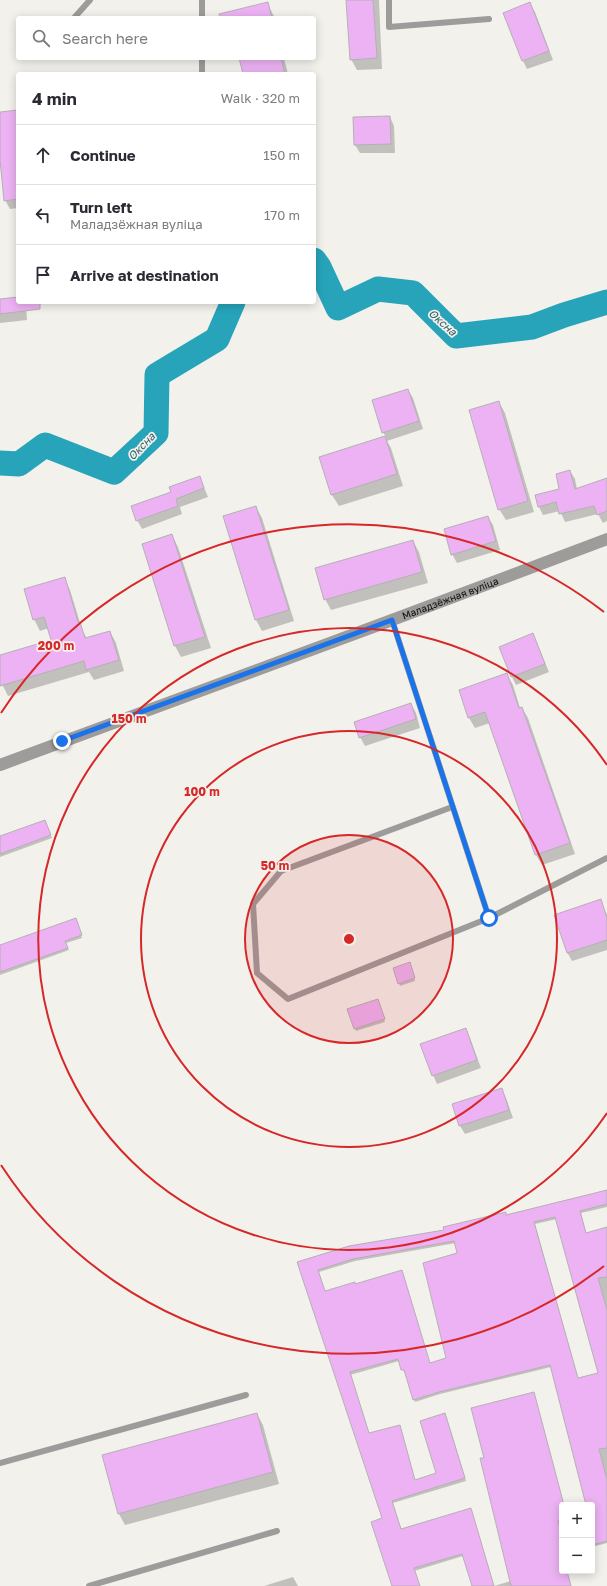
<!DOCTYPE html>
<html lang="en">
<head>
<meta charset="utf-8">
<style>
	body { margin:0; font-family:"Golos Text",sans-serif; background:#f2f2f3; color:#2b2b33 }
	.controls { position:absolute; right:12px; bottom:12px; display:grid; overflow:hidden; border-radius:4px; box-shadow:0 2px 10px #0003 }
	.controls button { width:36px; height:36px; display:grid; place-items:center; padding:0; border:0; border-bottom:1px solid #e1e1e2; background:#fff; color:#2b2b33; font:20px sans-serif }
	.stop { position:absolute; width:12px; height:12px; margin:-9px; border:3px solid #1a73e8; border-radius:50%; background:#fff }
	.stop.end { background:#1a73e8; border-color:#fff; box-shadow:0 1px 4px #0008 }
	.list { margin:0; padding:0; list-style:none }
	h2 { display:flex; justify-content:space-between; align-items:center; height:52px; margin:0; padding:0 16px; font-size:17px }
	h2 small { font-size:13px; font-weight:400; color:#7c7c81 }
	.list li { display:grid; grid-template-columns:26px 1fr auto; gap:12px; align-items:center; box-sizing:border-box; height:60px; padding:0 16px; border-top:1px solid #e1e1e2 }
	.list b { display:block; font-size:15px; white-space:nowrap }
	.list p { margin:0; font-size:13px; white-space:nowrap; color:#7c7c81 }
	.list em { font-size:13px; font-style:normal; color:#7c7c81 }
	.icon { flex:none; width:22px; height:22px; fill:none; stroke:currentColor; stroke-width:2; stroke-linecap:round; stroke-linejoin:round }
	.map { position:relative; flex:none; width:607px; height:1586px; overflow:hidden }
	.search { position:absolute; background:#fff; box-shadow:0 2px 10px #0003; left:16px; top:16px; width:300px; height:44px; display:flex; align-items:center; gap:10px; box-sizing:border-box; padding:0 14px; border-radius:4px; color:#7c7c81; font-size:15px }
	.panel { position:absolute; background:#fff; box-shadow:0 2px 10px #0003; left:16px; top:72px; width:300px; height:232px; border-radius:4px }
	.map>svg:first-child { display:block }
	.shadow { fill:#0003; fill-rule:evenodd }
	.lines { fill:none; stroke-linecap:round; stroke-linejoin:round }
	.river { stroke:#27a4ba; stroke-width:25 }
	.building { fill:#ecb2f3; stroke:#b4b0b5; fill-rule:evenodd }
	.lane { stroke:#9e9c9b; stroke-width:6 }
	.street { stroke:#9e9c9b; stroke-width:12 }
	.route { stroke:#1a73e8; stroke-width:5 }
	.ring { fill:none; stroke:#d62828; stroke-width:2 }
	.labels { text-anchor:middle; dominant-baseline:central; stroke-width:3.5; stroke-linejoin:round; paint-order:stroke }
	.street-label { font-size:10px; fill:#0d0d0b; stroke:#f3f1ec }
	.water-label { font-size:11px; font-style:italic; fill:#2d5e67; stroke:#f3f1ec }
	.centre { fill:#d62828; stroke:#f3f1ec; stroke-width:2 }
	.ring-label { font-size:12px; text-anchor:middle; font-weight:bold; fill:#d62828; stroke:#f3f1ec; stroke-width:3.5; stroke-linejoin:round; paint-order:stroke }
</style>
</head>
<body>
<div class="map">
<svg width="607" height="1586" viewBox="0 0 607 1586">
	<rect width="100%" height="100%" fill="#f3f1ec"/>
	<path class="shadow" d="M 347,0 L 379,0 L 382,69 L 357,70 L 351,59 Z
		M 267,3 L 275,18 L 231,18 Z
		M 530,4 L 535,12 L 553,60 L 527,69 L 523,61 L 505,13 Z
		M 240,58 L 284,58 L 288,74 L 244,74 Z
		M 18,111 L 18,208 L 10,209 L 5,200 L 0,150 L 0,113 Z
		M 390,117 L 394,126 L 395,153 L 360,153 L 355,145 Z
		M 18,298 L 18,302 L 23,302 L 26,306 L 27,320 L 0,323 L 0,300 Z
		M 408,390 L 413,398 L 423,429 L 387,441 L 391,448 L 403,486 L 339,506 L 332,495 L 320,457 L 386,437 L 383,432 Z
		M 499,402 L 505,413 L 534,512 L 506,520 L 499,509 Z
		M 570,471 L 575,479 L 577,489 L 607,479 L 607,521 L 603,523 L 598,514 L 565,522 L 560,511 L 543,515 L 539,507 L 560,490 Z
		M 200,477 L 208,497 L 180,507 L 182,514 L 142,529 L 137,520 L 172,493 Z
		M 256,507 L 262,518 L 294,621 L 262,631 L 256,620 L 224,517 Z
		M 488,517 L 493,525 L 500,550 L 457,563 L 452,554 Z
		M 172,535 L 178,547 L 211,648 L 181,657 L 175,646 L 143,545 Z
		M 413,541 L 419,552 L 428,583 L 331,610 L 325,599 Z
		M 64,578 L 70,590 L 81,626 L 87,639 L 110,632 L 116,643 L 124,671 L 94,680 L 89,672 L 8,696 L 0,680 L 0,656 L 52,640 L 49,628 L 40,631 L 34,619 ZM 80,627 L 83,630 L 87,643 L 85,643 Z
		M 533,635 L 537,643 L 549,672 L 516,685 L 512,677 Z
		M 507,675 L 513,685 L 520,708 L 522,708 L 528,718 L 575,854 L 542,865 L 536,855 L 490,723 L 475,728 L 469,718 Z
		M 411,704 L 416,713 L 420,728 L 365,746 L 360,737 Z
		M 45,821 L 52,838 L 0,857 L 0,837 Z
		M 600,901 L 607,915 L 607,950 L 572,961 L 567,952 Z
		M 77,921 L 82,938 L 66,943 L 69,950 L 0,975 L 0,946 Z
		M 411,966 L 415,981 L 400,986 L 399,983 Z
		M 379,1003 L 385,1022 L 356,1031 L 355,1029 Z
		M 465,1029 L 470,1038 L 481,1068 L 437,1084 L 433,1075 Z
		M 501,1090 L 506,1098 L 513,1118 L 465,1134 L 460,1126 Z
		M 607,1191 L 607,1207 L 581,1213 L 586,1234 L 607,1228 L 607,1543 L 592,1547 L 592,1505 L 587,1505 L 551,1367 L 440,1394 L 415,1402 L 405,1372 L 403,1371 L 409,1369 L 399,1361 L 350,1375 L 369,1434 L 400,1428 L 415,1481 L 437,1474 L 446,1416 L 466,1481 L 393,1503 L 401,1530 L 471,1512 L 494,1586 L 511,1581 L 485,1458 L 534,1396 L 564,1505 L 562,1505 L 562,1571 L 566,1571 L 571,1586 L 473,1586 L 463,1556 L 414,1571 L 419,1586 L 393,1586 L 383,1519 L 299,1263 L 445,1231 L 505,1213 L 506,1215 ZM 557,1219 L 599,1374 L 578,1379 L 535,1224 ZM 456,1243 L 458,1254 L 448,1359 L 430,1364 L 325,1292 L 319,1272 L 355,1261 Z
		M 257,1414 L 263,1425 L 279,1484 L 125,1525 L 119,1514 L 103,1455 Z
		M 293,1577 L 298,1586 L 264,1586 Z"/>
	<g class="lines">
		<path class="river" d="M 314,260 L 319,267 L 338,308 L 378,289 L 413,293 L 456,336 L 532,327 L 564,315 L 607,302
			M 0,463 L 19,464 L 45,445 L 114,472 L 156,433 L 157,375 L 217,339 L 233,302"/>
	</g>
	<path class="building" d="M 346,0 L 373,0 L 377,58 L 350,60 Z
		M 268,2 L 272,18 L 220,18 L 219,14 Z
		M 530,2 L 549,51 L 522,61 L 503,13 Z
		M 239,58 L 281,58 L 285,74 L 243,74 Z
		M 18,110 L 18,199 L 4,201 L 0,160 L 0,112 Z
		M 390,116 L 391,144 L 354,145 L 353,117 Z
		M 18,297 L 18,302 L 40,302 L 40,309 L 0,314 L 0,299 Z
		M 408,389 L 419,421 L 382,433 L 372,400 Z
		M 499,401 L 528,501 L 498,510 L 469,410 Z
		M 385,436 L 397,474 L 331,495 L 319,457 Z
		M 570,470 L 575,489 L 607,478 L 607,511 L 597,515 L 594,506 L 559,514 L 556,502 L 538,507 L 535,495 L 559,489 L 556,474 Z
		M 200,476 L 204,488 L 176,499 L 178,506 L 136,521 L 131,506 L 171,492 L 169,487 Z
		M 256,506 L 289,610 L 255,620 L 223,516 Z
		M 488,516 L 496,541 L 451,555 L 444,529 Z
		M 172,534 L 205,637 L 174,646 L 142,544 Z
		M 413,540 L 422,572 L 324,600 L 315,568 Z
		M 65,577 L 78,622 L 80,622 L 85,638 L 110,631 L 119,660 L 86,670 L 84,661 L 0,686 L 0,655 L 51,640 L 44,617 L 33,620 L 24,589 Z
		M 533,633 L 545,664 L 511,677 L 499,647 Z
		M 507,673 L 519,708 L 522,707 L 570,843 L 535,855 L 485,712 L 468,718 L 459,690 Z
		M 411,703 L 416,719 L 359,738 L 354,722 Z
		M 45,820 L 51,835 L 0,854 L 0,836 Z
		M 601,899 L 607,918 L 607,940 L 567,953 L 554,915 Z
		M 76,918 L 82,935 L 65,941 L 68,948 L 0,972 L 0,945 Z
		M 410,962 L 415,978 L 398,984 L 393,968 Z
		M 378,999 L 385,1019 L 354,1029 L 347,1009 Z
		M 466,1028 L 477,1060 L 432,1076 L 420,1044 Z
		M 502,1088 L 509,1110 L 459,1126 L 452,1104 Z
		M 607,1190 L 607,1204 L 580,1211 L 586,1233 L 607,1227 L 607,1277 L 598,1278 L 607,1310 L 607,1448 L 599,1449 L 607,1480 L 607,1541 L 592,1545 L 592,1505 L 586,1505 L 550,1365 L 439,1392 L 413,1400 L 404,1370 L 401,1370 L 398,1359 L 350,1372 L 369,1433 L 400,1425 L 415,1480 L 436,1473 L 420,1421 L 445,1413 L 465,1478 L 392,1501 L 401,1529 L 471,1508 L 494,1586 L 472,1586 L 462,1554 L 414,1568 L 420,1586 L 392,1586 L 371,1522 L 382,1518 L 297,1262 L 349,1246 L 444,1230 L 443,1227 L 506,1212 L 506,1215 ZM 555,1217 L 598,1373 L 578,1378 L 534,1222 ZM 454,1241 L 457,1253 L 423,1263 L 446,1358 L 430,1363 L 402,1270 L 355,1284 L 355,1282 L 325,1291 L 318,1270 L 353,1259 Z
		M 534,1392 L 564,1505 L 562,1505 L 562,1520 L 558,1521 L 562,1535 L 562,1571 L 567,1571 L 571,1586 L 511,1586 L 480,1458 L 484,1458 L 471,1408 Z
		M 257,1413 L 273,1472 L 118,1514 L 102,1455 Z"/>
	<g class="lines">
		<path class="lane" d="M 202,0 L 202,18
			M 389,0 L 389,27 L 489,19
			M 74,18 L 90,0
			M 202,58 L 202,71
			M 392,620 L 489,918 L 288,999 L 257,973 L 253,904 L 281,871 L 452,807
			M 489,918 L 607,858
			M 0,1463 L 246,1395
			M 89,1586 L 277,1531"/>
		<path class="street" id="s1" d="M 0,765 L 392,620 L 607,539"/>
	</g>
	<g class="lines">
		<path class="route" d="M 62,741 L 392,620 L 489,918"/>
	</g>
	<circle cx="349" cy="939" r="104" fill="#d62828" fill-opacity=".12"/>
	<g class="ring">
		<circle cx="349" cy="939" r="104"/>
		<circle cx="349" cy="939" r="208"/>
		<path d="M607 1113A311 311 0 1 1 607 765"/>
		<path d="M604 1266A415 415 0 0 1 1 1165M1 713A415 415 0 0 1 604 612"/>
	</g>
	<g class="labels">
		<g class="street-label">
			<text stroke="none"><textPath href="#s1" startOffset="480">Маладзёжная вуліца</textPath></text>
		</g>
		<g class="water-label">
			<text transform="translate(443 322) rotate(42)">Оксна</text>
			<text transform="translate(141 446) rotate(-46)">Оксна</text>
		</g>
	</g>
	<circle cx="349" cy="939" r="6" class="centre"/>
	<g class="ring-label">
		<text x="56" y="650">200 m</text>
		<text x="129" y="723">150 m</text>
		<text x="202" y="796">100 m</text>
		<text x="275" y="870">50 m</text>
	</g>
</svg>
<div class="controls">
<button>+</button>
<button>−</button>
</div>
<div class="stop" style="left:489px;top:918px"></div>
<div class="stop end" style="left:62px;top:741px"></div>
<div class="search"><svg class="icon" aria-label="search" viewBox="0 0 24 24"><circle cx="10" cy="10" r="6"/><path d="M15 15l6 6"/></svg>Search here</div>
<section class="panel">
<h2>4 min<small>Walk · 320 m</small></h2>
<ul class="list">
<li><svg class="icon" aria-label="ahead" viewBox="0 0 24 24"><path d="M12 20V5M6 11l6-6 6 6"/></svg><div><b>Continue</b></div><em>150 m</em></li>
<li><svg class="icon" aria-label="left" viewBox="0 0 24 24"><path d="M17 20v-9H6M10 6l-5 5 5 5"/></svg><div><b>Turn left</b><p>Маладзёжная вуліца</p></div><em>170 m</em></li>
<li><svg class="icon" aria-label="arrive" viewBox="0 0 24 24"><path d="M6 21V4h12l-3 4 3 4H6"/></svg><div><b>Arrive at destination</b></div></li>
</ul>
</section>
</div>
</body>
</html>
